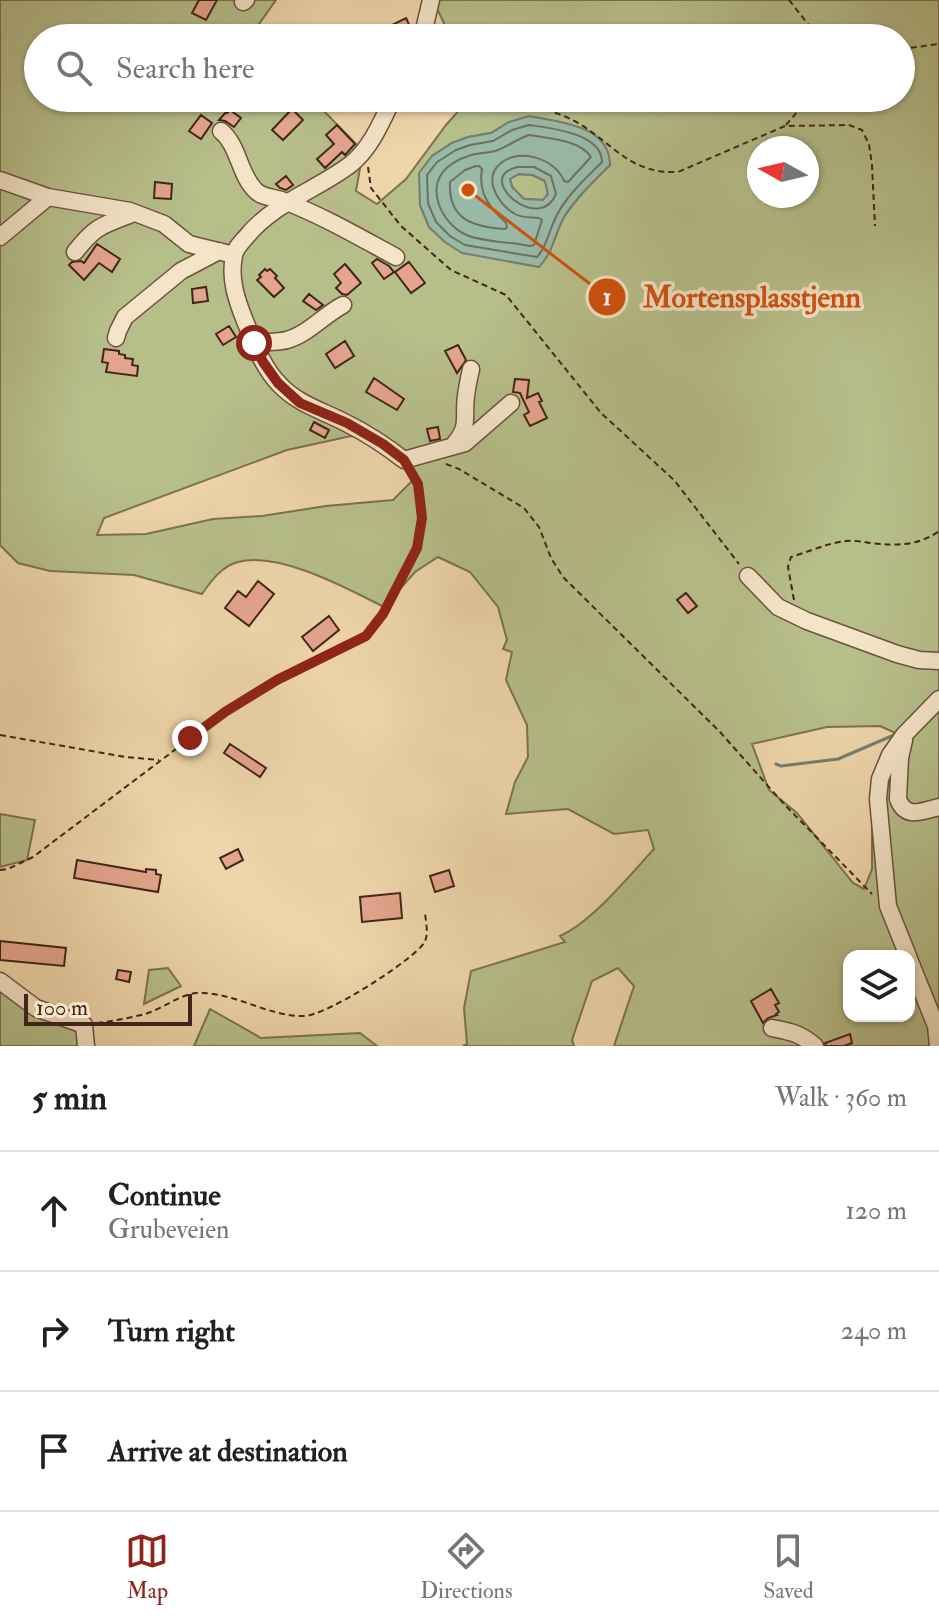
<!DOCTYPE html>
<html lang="en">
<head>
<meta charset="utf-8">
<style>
	body { margin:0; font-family:"IM FELL Double Pica",serif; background:#f2f2f2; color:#202124 }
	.controls { position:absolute; right:24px; bottom:24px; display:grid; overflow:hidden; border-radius:16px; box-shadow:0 2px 6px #0004 }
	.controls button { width:72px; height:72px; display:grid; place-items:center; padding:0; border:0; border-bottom:2px solid #e0e0e0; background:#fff; color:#202124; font:40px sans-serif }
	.compass { position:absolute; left:747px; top:136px; width:72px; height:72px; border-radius:50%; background:#fff; box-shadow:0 2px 6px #0004; rotate:278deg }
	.scale { position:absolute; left:24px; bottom:20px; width:168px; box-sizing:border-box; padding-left:8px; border:4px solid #422619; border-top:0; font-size:22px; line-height:28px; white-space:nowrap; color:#422619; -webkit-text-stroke:6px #f4e4c8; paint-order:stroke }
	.stop { position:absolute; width:24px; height:24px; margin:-18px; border:6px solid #8f2418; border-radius:50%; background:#fff }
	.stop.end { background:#8f2418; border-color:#fff; box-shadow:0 2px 8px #0008 }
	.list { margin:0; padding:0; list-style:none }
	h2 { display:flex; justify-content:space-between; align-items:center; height:104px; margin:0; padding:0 32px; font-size:34px }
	h2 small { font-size:26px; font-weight:400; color:#757577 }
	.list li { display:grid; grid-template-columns:52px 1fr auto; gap:24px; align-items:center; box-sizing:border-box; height:120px; padding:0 32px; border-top:2px solid #e0e0e0 }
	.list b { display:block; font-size:30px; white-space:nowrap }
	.list p { margin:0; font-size:26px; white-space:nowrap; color:#757577 }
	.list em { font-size:26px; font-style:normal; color:#757577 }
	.icon { flex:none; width:44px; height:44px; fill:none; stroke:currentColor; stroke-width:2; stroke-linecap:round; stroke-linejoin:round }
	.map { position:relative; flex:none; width:939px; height:1046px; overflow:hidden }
	.search { position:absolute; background:#fff; box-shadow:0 2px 6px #0004; left:24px; right:24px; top:24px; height:88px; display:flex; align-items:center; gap:20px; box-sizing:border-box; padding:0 28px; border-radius:44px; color:#757577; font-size:30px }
	.sheet { height:464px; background:#fff }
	nav { display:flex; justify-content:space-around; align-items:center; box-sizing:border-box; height:112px; border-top:2px solid #e0e0e0; background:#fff; font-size:22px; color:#757577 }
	nav a { display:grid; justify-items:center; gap:4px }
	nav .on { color:#8f2418 }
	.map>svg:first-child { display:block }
	.green { fill:#b6be8a; stroke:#7c7252; stroke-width:2; fill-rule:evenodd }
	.water { fill:#99b9a7; stroke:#767e6e; stroke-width:2; fill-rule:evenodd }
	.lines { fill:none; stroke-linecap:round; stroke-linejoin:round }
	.shore { stroke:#6e7060; stroke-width:2 }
	.stream { stroke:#767e6e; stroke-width:3 }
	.building { fill:#e4a58e; stroke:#422619; stroke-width:2 }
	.minor-casing { stroke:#6d523d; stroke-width:19 }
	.path { stroke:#422619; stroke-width:2; stroke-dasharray:6 4; stroke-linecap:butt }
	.minor { stroke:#f4e4c8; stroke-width:16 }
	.route { stroke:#8f2418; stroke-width:10 }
	.leader { fill:none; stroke:#cf510e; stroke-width:3 }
	.callout-dot { fill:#cf510e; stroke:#f4e4c8; stroke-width:3 }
	.mark-label { font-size:24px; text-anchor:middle; font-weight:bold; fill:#fff }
	.callout-label { font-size:30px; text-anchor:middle; font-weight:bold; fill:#cf510e; stroke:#f4e4c8; stroke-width:7; stroke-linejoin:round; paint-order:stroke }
</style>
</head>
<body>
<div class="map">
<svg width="939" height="1046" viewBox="0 0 939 1046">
	<rect width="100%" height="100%" fill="#eed5aa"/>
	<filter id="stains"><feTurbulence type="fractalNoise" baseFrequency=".0025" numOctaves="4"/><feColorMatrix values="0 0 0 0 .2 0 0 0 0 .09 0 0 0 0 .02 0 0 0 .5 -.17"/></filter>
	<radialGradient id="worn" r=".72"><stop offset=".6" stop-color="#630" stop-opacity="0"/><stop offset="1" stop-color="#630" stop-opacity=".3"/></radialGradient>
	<path class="green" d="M 0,0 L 276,0 L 249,38 L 38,38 L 38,98 L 250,98 L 258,103 L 317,104 L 363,151 L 356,191 L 377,204 L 406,179 L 446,125 L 470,98 L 901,98 L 901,38 L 451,38 L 433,0 L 939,0 L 939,1046 L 614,1046 L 634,986 L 618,968 L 592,981 L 572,1040 L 574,1046 L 463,1046 L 467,1044 L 464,1008 L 471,971 L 565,942 L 560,936 C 592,922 630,875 654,849 L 648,830 L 614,834 L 568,809 L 506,814 L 515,782 L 528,757 L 527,725 L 506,680 L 512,652 L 503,649 L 507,640 L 498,607 L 470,572 L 438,557 L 415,572 L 384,607 C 348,589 279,551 238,562 C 222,566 211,581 202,594 L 134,575 L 50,571 L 18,563 L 0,545 ZM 509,122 L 610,165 C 594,181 576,198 564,217 C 554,235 554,251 538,267 L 445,242 L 429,227 L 420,205 L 432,156 L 452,143 L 468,137 L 491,133 ZM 759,148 L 807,148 L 807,196 L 759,196 ZM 351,436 L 384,441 L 416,477 L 393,500 L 326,506 L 262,516 L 213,519 L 146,534 L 97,535 L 104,518 L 287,450 ZM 880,726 L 902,736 L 872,809 L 872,869 L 864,889 L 853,883 L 797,813 L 769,790 L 752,744 L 827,727 ZM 849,956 L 909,956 L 909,1016 L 849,1016 Z
		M 519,174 L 532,175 L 545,181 L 548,194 L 543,200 L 524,199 L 512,187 L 510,178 Z
		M 0,814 L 35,820 L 27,860 L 0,867 Z
		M 168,968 L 181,986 L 144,1004 L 149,970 Z
		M 0,988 L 83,1021 L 83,1046 L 0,1046 Z
		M 210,1009 L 261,1038 L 360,1033 L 377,1046 L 194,1046 Z"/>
	<path class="water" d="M 529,116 C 559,122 610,125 610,165 C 594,181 576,198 564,217 C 554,235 554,251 539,267 L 462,253 L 445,242 L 429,227 L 420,205 L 419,173 L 432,156 L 452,143 L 468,137 L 491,133 L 509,122 ZM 519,174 L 533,175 L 545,181 L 548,194 L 543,200 L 524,199 L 512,187 L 510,179 Z"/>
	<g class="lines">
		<path class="shore" d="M 529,125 C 550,128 602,133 602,162 C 586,178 566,196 556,217 C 549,230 547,247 537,257 L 465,245 L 450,236 L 436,222 L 428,203 L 427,175 L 437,162 L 456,150 L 470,145 L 493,141 L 512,130 Z
			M 529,135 C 548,138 580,140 591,157 L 568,182 L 564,181 C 555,157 514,146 497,167 C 484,183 501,206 515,214 C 522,218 531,217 539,218 L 542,220 L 534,245 L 530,246 C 512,242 485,242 469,236 C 455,231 444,218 439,205 C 430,178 446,163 471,155 C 479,153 488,153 495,151 C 507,147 517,139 529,135 Z
			M 476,166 L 479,166 L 482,169 C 478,193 489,207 506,223 L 507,227 L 505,229 C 472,227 448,219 450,182 L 465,170 Z
			M 517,167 L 534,167 L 551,176 L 556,194 C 541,230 489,190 505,173 C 507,171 514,168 517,167 Z"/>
		<path class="stream" d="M 776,764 L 781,766 L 838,759 L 894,735"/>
	</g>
	<path class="building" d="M 199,0 L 217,0 L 206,20 L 192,13 Z
		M 406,18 L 412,31 L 411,35 L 406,38 L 396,38 L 390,26 Z
		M 292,109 L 303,120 L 283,140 L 272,130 Z
		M 230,110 L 241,118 L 234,127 L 225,121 L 219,120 L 226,112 L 227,113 Z
		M 201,115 L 212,123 L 201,139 L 189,131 Z
		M 337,125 L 355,144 L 345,155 L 342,152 L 325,168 L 317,159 L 334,144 L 326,135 Z
		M 286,176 L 293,185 L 286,190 L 280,188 L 276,184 Z
		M 155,182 L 172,184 L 171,199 L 154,198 Z
		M 97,244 L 120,259 L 112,272 L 99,263 L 84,280 L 69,265 L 72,262 L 81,261 L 84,263 Z
		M 377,259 L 389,266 L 394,272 L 384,279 L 372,263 Z
		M 409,262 L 425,283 L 411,293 L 395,272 Z
		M 345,264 L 361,283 L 347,295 L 342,294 L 336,288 L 341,283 L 334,274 Z
		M 265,269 L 267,271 L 270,269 L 277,276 L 275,278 L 284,288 L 274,297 L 257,280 L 261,277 L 259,275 Z
		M 206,287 L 208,301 L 193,303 L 192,289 Z
		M 309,294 L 323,305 L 316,310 L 303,301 Z
		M 229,326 L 236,337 L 223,345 L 216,334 Z
		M 345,341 L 354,356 L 335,368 L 326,354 Z
		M 458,345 L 466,360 L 457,373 L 445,351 Z
		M 104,349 L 119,351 L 119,354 L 125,355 L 125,358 L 133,359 L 132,365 L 138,366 L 137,376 L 106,372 L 108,363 L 102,362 Z
		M 374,378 L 404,399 L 397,410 L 366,392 Z
		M 515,379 L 529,380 L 527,398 L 538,393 L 542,401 L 539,402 L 547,418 L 530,426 L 524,415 L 529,412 L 520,393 L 513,392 Z
		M 314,422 L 329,430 L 325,438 L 310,430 Z
		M 438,427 L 440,439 L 430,441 L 427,429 Z
		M 258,581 L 274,594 L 249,626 L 225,608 L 238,591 L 246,597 Z
		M 686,593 L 697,606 L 688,613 L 677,600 Z
		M 329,616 L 339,630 L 313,651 L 302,637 Z
		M 230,744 L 266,768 L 260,777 L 224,753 Z
		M 238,849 L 243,860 L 226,869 L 220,858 Z
		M 77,860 L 146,872 L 146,869 L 156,870 L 156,874 L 161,875 L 158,892 L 74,878 Z
		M 449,870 L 454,886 L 435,892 L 430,876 Z
		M 400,893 L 402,918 L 362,922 L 360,897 Z
		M 0,941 L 66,948 L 64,966 L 0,960 Z
		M 118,970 L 131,972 L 129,982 L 116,979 Z
		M 771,989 L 779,1003 L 775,1005 L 779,1012 L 776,1014 L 777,1015 L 768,1018 L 763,1023 L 751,1001 Z
		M 850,1034 L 852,1043 L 844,1046 L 826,1046 L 825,1043 Z"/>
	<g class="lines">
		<defs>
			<path id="minor" d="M 243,2 L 246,0
				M 422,38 L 431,0
				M 393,98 C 382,121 371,148 351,164 C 317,190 275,202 247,236 C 242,242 235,248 234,256 C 229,279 237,301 245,321 C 254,343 263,368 280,385 C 299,405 324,411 348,424 C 368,434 386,446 404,460 L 465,443 L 511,403
				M 221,131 C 239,146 239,174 255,190 C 262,198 275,197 284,201 C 323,216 359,237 396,257
				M 0,180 L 48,197 L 130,211 L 164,224 L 189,244 L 234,255
				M 0,237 L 48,197
				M 75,252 C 95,227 100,226 129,215 L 130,211
				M 116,338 L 118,331 L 125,317 L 181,271 L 219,251
				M 254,343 C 265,341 276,343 287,340 C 308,334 324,315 343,305
				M 455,443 C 470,426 463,416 466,396 C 467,387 469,378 471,369
				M 748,576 L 778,607 L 807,621 L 897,654 L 919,660 L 939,661
				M 904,740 L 900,758 L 898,799 C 906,820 922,811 939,807
				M 908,956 L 888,906 L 878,799 L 880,779 L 890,755 L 904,735 L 939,699
				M 909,959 L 936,1026 L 938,1046
				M 0,981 L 36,1008 L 84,1025 L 86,1046
				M 772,1028 C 791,1032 800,1033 815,1046"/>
		</defs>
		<use href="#minor" class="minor-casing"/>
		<path class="path" d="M 789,0 L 819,38
			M 436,33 L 445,38
			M 901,49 L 939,44
			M 507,98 C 531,107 556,110 578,123 C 615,145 630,174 678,172 L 785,126 L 849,125 L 862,130 L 869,144 L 872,165 L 875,226
			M 786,125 L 797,112 L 818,98
			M 368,167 L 371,188 L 401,226 L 451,270 L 506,295 L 601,413 L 674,480 L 739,564
			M 446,464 L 459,469 L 524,508 L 539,527 L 551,558 L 563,577 L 720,732 L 784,804 L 872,894
			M 794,600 L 788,567 L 791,557 C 808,552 827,543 846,541 C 854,540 863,542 871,543 C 897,546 918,546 939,531
			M 0,735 L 126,757 L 159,760
			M 0,870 L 8,869 L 33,857 L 225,712 L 277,680 L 366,636 L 383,614 L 417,548 L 422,518 L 418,484 L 412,474
			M 97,1023 C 113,1021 129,1018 145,1014 C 162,1009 179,995 196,993 C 233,991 268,1017 304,1016 C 326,1016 412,961 424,943 C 429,935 426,923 425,913"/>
		<use href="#minor" class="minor"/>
	</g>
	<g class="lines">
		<path class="route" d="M 190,738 L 225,712 L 277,680 L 366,636 L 383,614 L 417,548 L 422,518 L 418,484 L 404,460 L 383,444 L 347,423 L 300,403 L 278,383 L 263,362 L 254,343"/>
	</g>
	<path class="leader" d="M468 190L607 297"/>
	<g class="callout-dot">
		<circle cx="468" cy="190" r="8"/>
		<circle cx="607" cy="297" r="20"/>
	</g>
	<g class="mark-label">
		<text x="607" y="305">1</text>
	</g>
	<g class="callout-label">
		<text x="752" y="307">Mortensplasstjenn</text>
	</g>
	<rect width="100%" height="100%" filter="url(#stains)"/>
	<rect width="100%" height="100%" fill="url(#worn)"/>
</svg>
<div class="controls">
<button><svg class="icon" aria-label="layers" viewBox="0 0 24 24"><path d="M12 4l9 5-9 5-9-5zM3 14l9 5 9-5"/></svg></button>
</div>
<svg class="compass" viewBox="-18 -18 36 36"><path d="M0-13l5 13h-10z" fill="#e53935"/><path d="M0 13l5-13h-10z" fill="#757577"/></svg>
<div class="scale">100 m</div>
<div class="stop" style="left:254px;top:343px"></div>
<div class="stop end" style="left:190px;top:738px"></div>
<div class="search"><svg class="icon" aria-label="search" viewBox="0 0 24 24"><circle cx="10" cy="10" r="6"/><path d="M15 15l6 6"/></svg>Search here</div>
</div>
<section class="sheet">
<h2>5 min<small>Walk · 360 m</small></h2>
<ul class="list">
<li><svg class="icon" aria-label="ahead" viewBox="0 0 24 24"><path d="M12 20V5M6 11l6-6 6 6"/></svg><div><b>Continue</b><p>Grubeveien</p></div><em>120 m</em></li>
<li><svg class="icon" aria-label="right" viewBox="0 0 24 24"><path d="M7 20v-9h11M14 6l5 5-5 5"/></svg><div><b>Turn right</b></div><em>240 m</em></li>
<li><svg class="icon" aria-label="arrive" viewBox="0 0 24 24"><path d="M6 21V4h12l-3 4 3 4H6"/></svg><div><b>Arrive at destination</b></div></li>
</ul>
</section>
<nav>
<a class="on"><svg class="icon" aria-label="map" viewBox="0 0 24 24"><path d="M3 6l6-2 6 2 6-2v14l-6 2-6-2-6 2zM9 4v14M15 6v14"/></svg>Map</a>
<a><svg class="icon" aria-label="directions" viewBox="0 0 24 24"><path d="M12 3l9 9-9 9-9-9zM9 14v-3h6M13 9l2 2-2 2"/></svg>Directions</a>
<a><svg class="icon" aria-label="saved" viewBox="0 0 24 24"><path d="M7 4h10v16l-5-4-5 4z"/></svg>Saved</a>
</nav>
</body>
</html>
